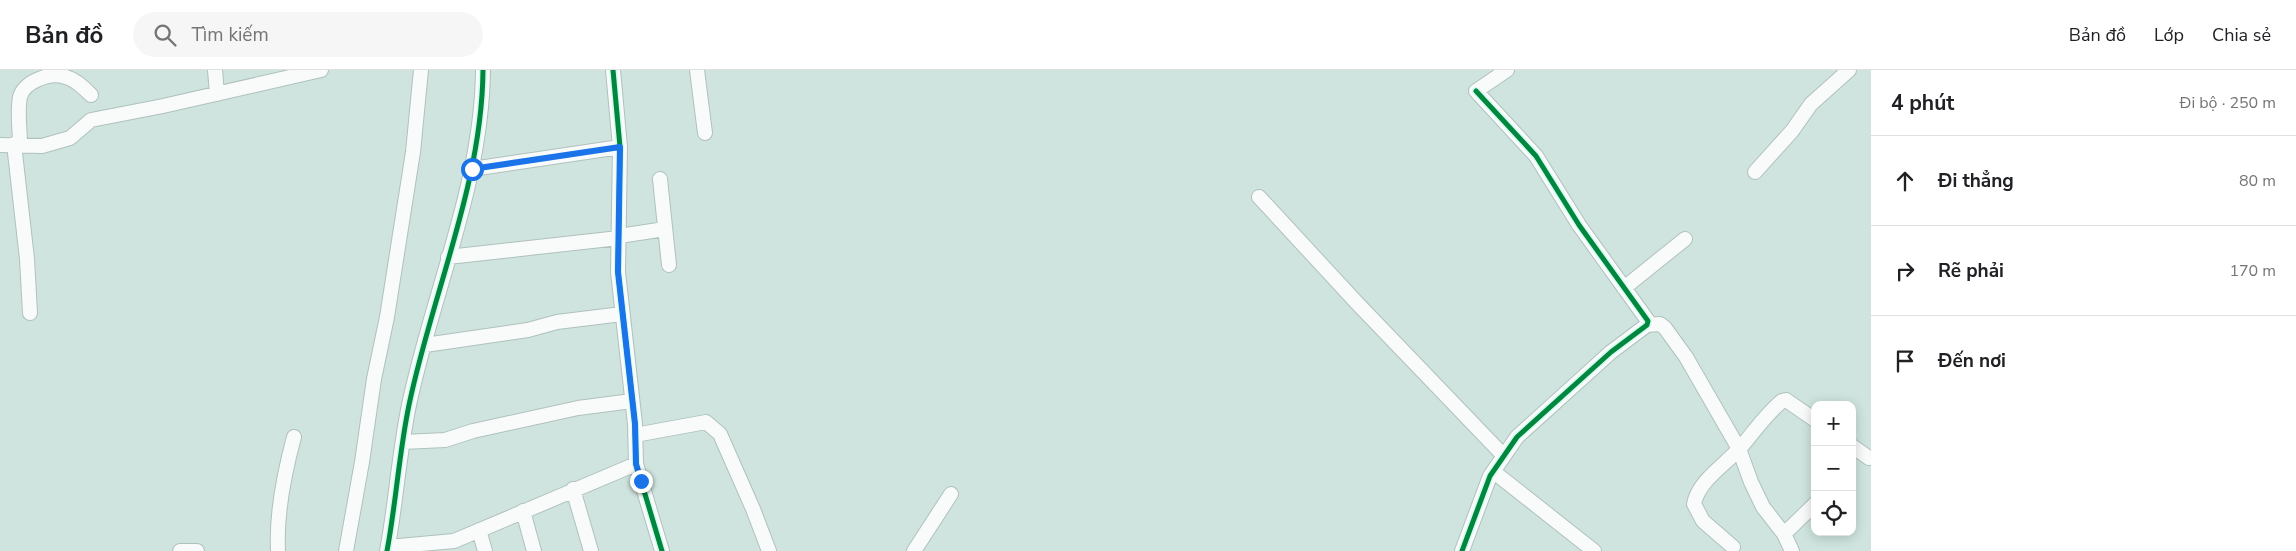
<!DOCTYPE html>
<html lang="vi">
<head>
<meta charset="utf-8">
<style>
	body { margin:0; font-family:"Nunito Sans",sans-serif; background:#f6f6f6; color:#202124 }
	.controls { position:absolute; right:15px; bottom:15px; display:grid; overflow:hidden; border-radius:10px; box-shadow:0 2px 12px #0003 }
	.controls button { width:45px; height:45px; display:grid; place-items:center; padding:0; border:0; border-bottom:1px solid #e0e0e0; background:#fff; color:#202124; font:25px sans-serif }
	.stop { position:absolute; width:15px; height:15px; margin:-11px; border:4px solid #1a73e8; border-radius:50%; background:#fff }
	.stop.end { background:#1a73e8; border-color:#fff; box-shadow:0 1px 5px #0008 }
	.list { margin:0; padding:0; list-style:none }
	h2 { display:flex; justify-content:space-between; align-items:center; height:65px; margin:0; padding:0 20px; font-size:21px }
	h2 small { font-size:16px; font-weight:400; color:#757577 }
	.list li { display:grid; grid-template-columns:32px 1fr auto; gap:15px; align-items:center; box-sizing:border-box; height:90px; padding:0 20px; border-top:1px solid #e0e0e0 }
	.list b { display:block; font-size:19px; white-space:nowrap }
	.list em { font-size:16px; font-style:normal; color:#757577 }
	.icon { flex:none; width:28px; height:28px; fill:none; stroke:currentColor; stroke-width:2; stroke-linecap:round; stroke-linejoin:round }
	.map { position:relative; flex:none; width:1871px; height:481px; overflow:hidden }
	header { display:flex; align-items:center; gap:30px; box-sizing:border-box; height:70px; padding:0 25px; background:#fff; border-bottom:1px solid #e0e0e0 }
	header strong { font-size:24px }
	nav { display:flex; gap:28px; margin-inline-start:auto; font-size:18px }
	.search { width:350px; height:45px; background:#f6f6f6; display:flex; align-items:center; gap:12px; box-sizing:border-box; padding:0 18px; border-radius:28px; color:#757577; font-size:19px }
	main { display:flex }
	aside { flex:1; background:#fff }
	.map>svg:first-child { display:block }
	.lines { fill:none; stroke-linecap:round; stroke-linejoin:round }
	.minor-casing { stroke:#b0c1bd; stroke-width:16 }
	.minor { stroke:#f8fbfa; stroke-width:14 }
	.cycleway-casing { stroke:#d3faf2; stroke-width:8 }
	.cycleway { stroke:#00873e; stroke-width:5 }
	.route { stroke:#1a73e8; stroke-width:6 }
</style>
</head>
<body>
<header>
<strong>Bản đồ</strong>
<div class="search"><svg class="icon" aria-label="search" viewBox="0 0 24 24"><circle cx="10" cy="10" r="6"/><path d="M15 15l6 6"/></svg>Tìm kiếm</div>
<nav><a>Bản đồ</a><a>Lớp</a><a>Chia sẻ</a></nav>
</header>
<main>
<div class="map">
<svg width="1871" height="481" viewBox="0 0 1871 481">
	<rect width="100%" height="100%" fill="#cfe4df"/>
	<g class="lines">
		<defs>
			<path id="minor" d="M 215,0 L 217,24
				M 613,0 L 620,77 L 618,202 L 635,354 L 636,394 L 662,481
				M 697,0 L 705,63
				M 14,74 L 27,189 L 30,243
				M 20,74 C 20,60 17,42 20,27 C 24,12 48,3 62,6 C 74,8 83,17 91,25
				M 0,75 L 42,76 L 70,68 L 91,50 L 163,36 L 321,0
				M 472,99 L 620,77
				M 1755,102 L 1792,61 L 1811,34 L 1849,0
				M 660,109 L 669,195
				M 1259,127 L 1357,233 L 1504,386
				M 619,166 L 665,159
				M 448,187 L 619,168
				M 1624,218 L 1685,169
				M 1647,255 L 1660,254 L 1665,258 L 1686,287 L 1739,379 L 1751,412 L 1763,437 L 1784,464 L 1792,481
				M 425,275 L 528,260 L 557,252 L 622,244
				M 635,365 L 706,352 L 720,364 L 753,439 L 769,481
				M 403,372 L 445,370 L 473,361 L 578,338 L 632,331
				M 1852,376 L 1869,388
				M 1494,402 L 1594,481
				M 573,419 L 591,481
				M 523,441 L 534,481
				M 479,460 L 485,481
				M 1784,464 L 1815,434
				M 388,477 L 454,471 L 636,394
				M 1733,477 L 1703,451 L 1694,434 C 1698,411 1726,394 1741,377 C 1754,362 1766,344 1782,331 L 1786,330 L 1815,350
				M 180,481 L 197,481
				M 278,481 C 276,443 284,404 294,367
				M 346,481 L 362,392 L 374,309 L 387,247 L 413,82 L 421,0
				M 387,481 C 396,433 399,383 409,335 C 432,224 482,115 483,0
				M 914,481 L 951,424
				M 1462,481 L 1490,406 L 1517,367 L 1611,282 L 1647,255 L 1648,251 L 1579,155 L 1536,86 L 1476,21 L 1507,0"/>
		</defs>
		<use href="#minor" class="minor-casing"/>
		<use href="#minor" class="minor"/>
		<defs>
			<path id="cycleway" d="M 613,0 L 620,77 L 618,202 L 635,354 L 636,394 L 662,481
				M 387,481 C 396,433 399,383 409,335 C 432,224 482,115 483,0
				M 1462,481 L 1490,406 L 1517,367 L 1611,282 L 1647,255 L 1648,251 L 1579,155 L 1536,86 L 1476,21"/>
		</defs>
		<use href="#cycleway" class="cycleway-casing"/>
		<use href="#cycleway" class="cycleway"/>
	</g>
	<g class="lines">
		<path class="route" d="M 472,99 L 620,77 L 618,202 L 635,354 L 636,394 L 641,411"/>
	</g>
</svg>
<div class="controls">
<button>+</button>
<button>−</button>
<button><svg class="icon" aria-label="locate" viewBox="0 0 24 24"><circle cx="12" cy="12" r="6"/><path d="M12 2v4M12 18v4M2 12h4M18 12h4"/></svg></button>
</div>
<div class="stop" style="left:472px;top:99px"></div>
<div class="stop end" style="left:641px;top:411px"></div>
</div>
<aside>
<h2>4 phút<small>Đi bộ · 250 m</small></h2>
<ul class="list">
<li><svg class="icon" aria-label="ahead" viewBox="0 0 24 24"><path d="M12 20V5M6 11l6-6 6 6"/></svg><div><b>Đi thẳng</b></div><em>80 m</em></li>
<li><svg class="icon" aria-label="right" viewBox="0 0 24 24"><path d="M7 20v-9h11M14 6l5 5-5 5"/></svg><div><b>Rẽ phải</b></div><em>170 m</em></li>
<li><svg class="icon" aria-label="arrive" viewBox="0 0 24 24"><path d="M6 21V4h12l-3 4 3 4H6"/></svg><div><b>Đến nơi</b></div></li>
</ul>
</aside>
</main>
</body>
</html>
